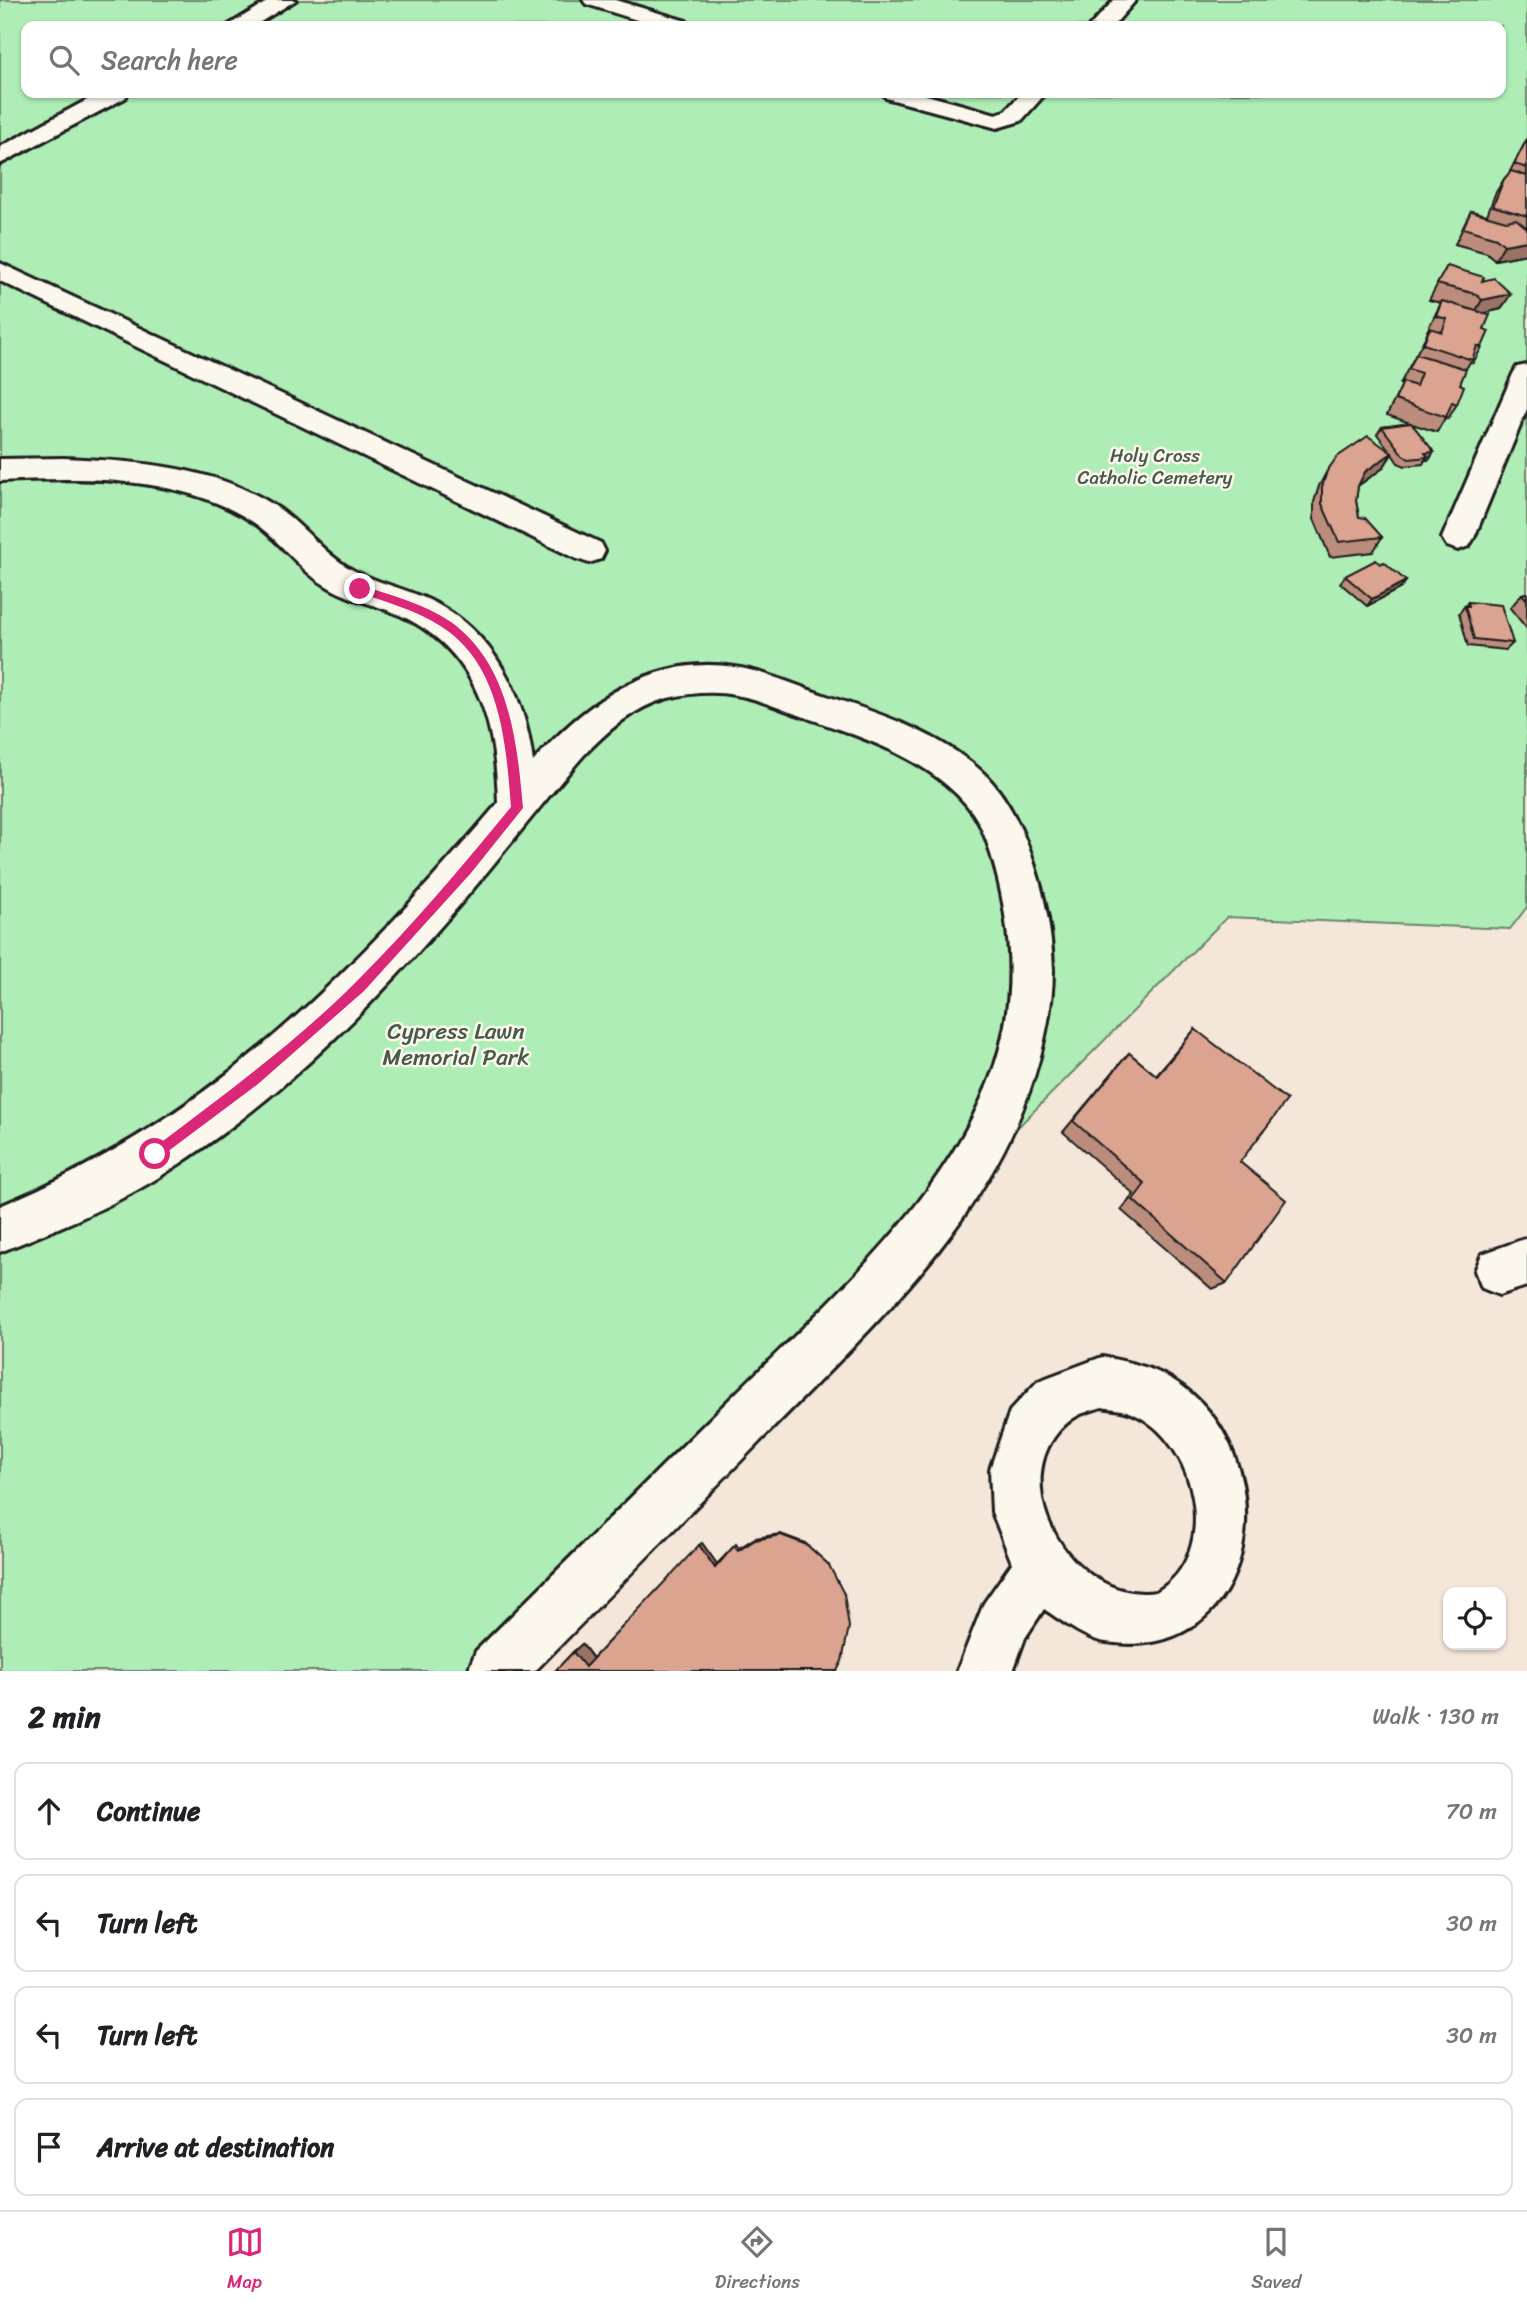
<!DOCTYPE html>
<html lang="en">
<head>
<meta charset="utf-8">
<style>
	body { margin:0; font-family:Sriracha,sans-serif; background:#f2f2f2; color:#202124 }
	.controls { position:absolute; right:21px; bottom:21px; display:grid; overflow:hidden; border-radius:14px; box-shadow:0 2px 5px #0004 }
	.controls button { width:63px; height:63px; display:grid; place-items:center; padding:0; border:0; border-bottom:2px solid #e0e0e0; background:#fff; color:#202124; font:35px sans-serif }
	.stop { position:absolute; width:21px; height:21px; margin:-16px; border:5px solid #db2777; border-radius:50%; background:#fff }
	.stop.end { background:#db2777; border-color:#fff; box-shadow:0 2px 7px #0008 }
	.list { margin:0; padding:0; list-style:none }
	h2 { display:flex; justify-content:space-between; align-items:center; height:91px; margin:0; padding:0 28px; font-size:30px }
	h2 small { font-size:23px; font-weight:400; color:#757577 }
	.list li { display:grid; grid-template-columns:46px 1fr auto; gap:21px; align-items:center; box-sizing:border-box; height:98px; margin:0 14px 14px; padding:0 14px; border:2px solid #e0e0e0; border-radius:14px }
	.list b { display:block; font-size:26px; white-space:nowrap }
	.list em { font-size:23px; font-style:normal; color:#757577 }
	.icon { flex:none; width:38px; height:38px; fill:none; stroke:currentColor; stroke-width:2; stroke-linecap:round; stroke-linejoin:round }
	.map { position:relative; flex:none; width:1527px; height:1671px; overflow:hidden }
	.search { position:absolute; background:#fff; box-shadow:0 2px 5px #0004; left:21px; right:21px; top:21px; height:77px; display:flex; align-items:center; gap:18px; box-sizing:border-box; padding:0 24px; border-radius:14px; color:#757577; font-size:26px }
	.sheet { height:539px; background:#fff }
	nav { display:flex; justify-content:space-around; align-items:center; box-sizing:border-box; height:98px; border-top:2px solid #e0e0e0; background:#fff; font-size:19px; color:#757577 }
	nav a { display:grid; justify-items:center; gap:4px }
	nav .on { color:#db2777 }
	.map>svg:first-child { display:block }
	.green { fill:#aeeeb6; stroke:#658569; stroke-width:2; fill-rule:evenodd }
	.lines { fill:none; stroke-linecap:round; stroke-linejoin:round }
	.minor-casing { stroke:#1c1c1c; stroke-width:6 }
	.minor { fill:#fbf7ec; fill-rule:evenodd }
	.wall { fill:#bc8d7d; stroke:#1c1c1c; stroke-width:2 }
	.shaded-wall { fill:#997366; stroke:#1c1c1c; stroke-width:2 }
	.building { fill:#dba491; stroke:#1c1c1c; stroke-width:2 }
	.route { fill:#db2777 }
	.labels { text-anchor:middle; dominant-baseline:central; stroke-width:5; stroke-linejoin:round; paint-order:stroke }
	.far-park-label { font-size:19px; fill:#485b4a; stroke:#fbf7ec }
	.park-label { font-size:23px; fill:#485b4a; stroke:#fbf7ec }
</style>
</head>
<body>
<div class="map">
<svg width="1527" height="1671" viewBox="0 0 1527 1671">
	<rect width="100%" height="100%" fill="#f5e6da"/>
	<filter id="ink" filterUnits="userSpaceOnUse"><feTurbulence type="fractalNoise" baseFrequency=".0143" numOctaves="2"/><feDisplacementMap in="SourceGraphic" scale="14" xChannelSelector="R" yChannelSelector="G"/><feConvolveMatrix kernelMatrix="1 2 1 2 8 2 1 2 1" color-interpolation-filters="sRGB"/></filter>
	<g filter="url(#ink)">
		<path class="green" d="M 0,0 L 1527,0 L 1527,907 L 1510,929 L 1227,917 L 477,1671 L 0,1671 ZM 26,26 L 1501,26 L 1501,93 L 26,93 Z"/>
		<g class="lines">
			<defs>
				<path id="minor" d="M 270,0 L 296,0 L 254,26 L 227,26 Z
					M 583,0 L 615,0 L 686,21 L 689,26 L 656,26 L 586,4 Z
					M 1114,0 L 1136,0 L 1113,26 L 1090,26 Z
					M 100,93 L 128,93 L 125,98 L 0,164 L 0,147 Z
					M 883,93 L 919,93 L 996,114 L 1005,111 L 1022,93 L 1046,93 L 1021,121 L 997,128 L 886,98 Z
					M 0,263 L 601,543 L 605,551 L 601,559 L 589,563 L 577,559 L 0,281 Z
					M 1527,365 L 1527,409 L 1474,538 L 1469,546 L 1458,550 L 1447,546 L 1442,538 L 1513,374 L 1517,367 Z
					M 63,458 C 134,461 217,466 278,508 C 304,526 323,553 351,569 C 376,583 404,588 429,600 C 493,630 525,695 533,762 C 584,703 652,654 735,667 C 767,672 797,686 827,696 C 880,714 937,732 980,770 C 1027,811 1052,909 1053,970 C 1053,1005 1045,1041 1035,1074 C 991,1220 871,1328 767,1434 C 690,1513 613,1592 535,1671 L 468,1671 L 476,1651 C 561,1567 646,1482 731,1398 C 826,1304 939,1208 989,1081 C 1017,1011 1014,939 995,868 C 990,850 984,829 973,813 C 933,758 860,737 799,715 C 778,708 757,698 735,695 C 713,691 690,693 668,698 C 634,707 607,731 583,756 C 547,797 513,841 478,883 C 387,992 287,1095 167,1172 C 115,1206 57,1229 0,1252 L 0,1206 C 212,1119 352,974 498,803 C 496,728 480,657 408,619 C 381,605 350,601 325,585 C 297,568 280,540 253,522 C 181,475 82,477 0,481 L 0,459 Z
					M 1527,1238 L 1527,1286 L 1499,1295 L 1482,1288 L 1475,1271 L 1482,1254 Z
					M 1102,1357 C 1126,1361 1152,1367 1173,1380 C 1290,1452 1264,1671 1100,1641 C 1080,1635 1062,1621 1044,1609 L 1025,1638 L 1013,1671 L 957,1671 L 984,1603 L 1012,1563 L 992,1512 L 990,1469 L 1010,1411 L 1038,1381 ZM 1102,1407 C 1112,1409 1124,1409 1134,1414 C 1197,1442 1222,1555 1156,1592 C 1069,1605 997,1474 1072,1419 C 1080,1413 1093,1410 1102,1407 Z"/>
			</defs>
			<use href="#minor" class="minor-casing"/>
			<use href="#minor" class="minor"/>
		</g>
		<path class="wall" d="M 1527,139 L 1527,254 L 1495,260 L 1487,253 L 1455,244 L 1471,211 L 1487,215 L 1495,194 L 1504,179 L 1508,175 Z
			M 1447,266 L 1482,281 L 1501,309 L 1483,313 L 1484,329 L 1482,347 L 1473,363 L 1470,362 L 1466,369 L 1460,384 L 1457,404 L 1448,419 L 1445,418 L 1437,432 L 1412,424 L 1434,452 L 1429,460 L 1425,460 L 1423,464 L 1405,466 L 1398,463 L 1392,454 L 1383,468 L 1358,486 L 1356,501 L 1359,517 L 1382,537 L 1373,552 L 1330,557 L 1314,519 L 1314,502 L 1319,486 L 1327,471 L 1390,451 L 1377,434 L 1382,427 L 1410,423 L 1387,415 L 1402,385 L 1400,384 L 1408,369 L 1428,332 L 1427,331 L 1441,303 L 1429,300 Z
			M 1345,576 L 1406,581 L 1401,588 L 1367,606 L 1340,583 Z
			M 1527,593 L 1527,629 L 1510,608 L 1522,594 Z
			M 1468,602 L 1513,643 L 1506,650 L 1468,646 L 1459,613 Z
			M 1195,1029 L 1240,1162 L 1227,1283 L 1212,1289 L 1121,1210 L 1134,1194 L 1063,1132 L 1129,1053 L 1156,1075 Z
			M 780,1534 L 805,1543 L 844,1594 L 555,1671 L 573,1652 L 582,1644 L 593,1658 L 702,1543 L 717,1564 L 736,1544 L 739,1548 L 755,1538 Z"/>
		<path class="shaded-wall" d="M 1527,241 L 1527,254 L 1495,260 L 1504,245 Z
			M 1511,294 L 1501,309 L 1473,316 L 1482,300 Z
			M 1434,452 L 1429,460 L 1425,460 L 1428,457 L 1425,453 Z
			M 1392,453 L 1383,468 L 1356,487 L 1365,472 Z
			M 1406,581 L 1401,588 L 1367,606 L 1372,599 Z
			M 780,1534 L 805,1543 L 829,1565 L 781,1535 Z
			M 702,1543 L 717,1564 L 715,1568 L 699,1545 Z
			M 582,1644 L 593,1659 L 585,1667 L 573,1652 Z"/>
		<path class="building" d="M 1527,139 L 1527,168 L 1514,164 Z
			M 1511,171 L 1527,176 L 1527,216 L 1493,206 L 1504,179 Z
			M 1471,211 L 1506,221 L 1516,219 L 1527,228 L 1527,241 L 1504,245 L 1496,238 L 1463,228 Z
			M 1447,266 L 1484,277 L 1482,281 L 1494,278 L 1511,294 L 1482,300 L 1476,294 L 1437,284 Z
			M 1442,301 L 1490,315 L 1484,329 L 1489,331 L 1482,347 L 1477,346 L 1472,360 L 1423,344 L 1430,328 L 1442,332 L 1447,319 L 1436,316 Z
			M 1416,354 L 1466,369 L 1460,384 L 1464,386 L 1457,404 L 1452,402 L 1446,417 L 1395,400 L 1403,382 L 1416,386 L 1421,373 L 1409,369 Z
			M 1411,423 L 1434,452 L 1425,453 L 1428,457 L 1409,459 L 1403,455 L 1382,427 Z
			M 1368,436 L 1392,453 L 1365,472 L 1358,486 L 1356,501 L 1359,517 L 1365,518 L 1382,537 L 1339,542 L 1322,504 L 1322,487 L 1327,471 L 1337,457 Z
			M 1376,560 L 1380,564 L 1384,562 L 1406,581 L 1372,599 L 1345,576 Z
			M 1527,593 L 1527,600 L 1522,594 Z
			M 1468,602 L 1501,605 L 1513,643 L 1474,639 L 1465,606 L 1469,606 Z
			M 1195,1029 L 1287,1100 L 1240,1162 L 1286,1200 L 1227,1283 L 1133,1200 L 1145,1184 L 1073,1121 L 1129,1053 L 1157,1076 Z
			M 781,1535 L 807,1545 L 829,1565 L 844,1594 L 849,1627 L 842,1661 L 837,1671 L 555,1671 L 573,1652 L 585,1667 L 699,1545 L 715,1568 L 734,1546 L 738,1551 L 755,1540 Z"/>
	</g>
	<path class="route" d="M 360,585 C 390,595 425,604 451,622 C 510,665 517,742 523,808 L 471,873 L 364,991 L 258,1084 L 155,1161 L 149,1154 L 151,1150 C 221,1097 294,1044 356,982 C 411,927 462,867 511,807 C 506,744 501,665 442,627 C 416,610 386,602 357,592 L 357,586 Z"/>
	<g class="labels">
		<g class="far-park-label">
			<text x="1155" y="455">Holy Cross<tspan x="1155" dy="22">Catholic Cemetery</tspan></text>
		</g>
		<g class="park-label">
			<text x="456" y="1031">Cypress Lawn<tspan x="456" dy="26">Memorial Park</tspan></text>
		</g>
	</g>
</svg>
<div class="controls">
<button><svg class="icon" aria-label="locate" viewBox="0 0 24 24"><circle cx="12" cy="12" r="6"/><path d="M12 2v4M12 18v4M2 12h4M18 12h4"/></svg></button>
</div>
<div class="stop" style="left:155px;top:1154px"></div>
<div class="stop end" style="left:360px;top:589px"></div>
<div class="search"><svg class="icon" aria-label="search" viewBox="0 0 24 24"><circle cx="10" cy="10" r="6"/><path d="M15 15l6 6"/></svg>Search here</div>
</div>
<section class="sheet">
<h2>2 min<small>Walk · 130 m</small></h2>
<ul class="list">
<li><svg class="icon" aria-label="ahead" viewBox="0 0 24 24"><path d="M12 20V5M6 11l6-6 6 6"/></svg><div><b>Continue</b></div><em>70 m</em></li>
<li><svg class="icon" aria-label="left" viewBox="0 0 24 24"><path d="M17 20v-9H6M10 6l-5 5 5 5"/></svg><div><b>Turn left</b></div><em>30 m</em></li>
<li><svg class="icon" aria-label="left" viewBox="0 0 24 24"><path d="M17 20v-9H6M10 6l-5 5 5 5"/></svg><div><b>Turn left</b></div><em>30 m</em></li>
<li><svg class="icon" aria-label="arrive" viewBox="0 0 24 24"><path d="M6 21V4h12l-3 4 3 4H6"/></svg><div><b>Arrive at destination</b></div></li>
</ul>
</section>
<nav>
<a class="on"><svg class="icon" aria-label="map" viewBox="0 0 24 24"><path d="M3 6l6-2 6 2 6-2v14l-6 2-6-2-6 2zM9 4v14M15 6v14"/></svg>Map</a>
<a><svg class="icon" aria-label="directions" viewBox="0 0 24 24"><path d="M12 3l9 9-9 9-9-9zM9 14v-3h6M13 9l2 2-2 2"/></svg>Directions</a>
<a><svg class="icon" aria-label="saved" viewBox="0 0 24 24"><path d="M7 4h10v16l-5-4-5 4z"/></svg>Saved</a>
</nav>
</body>
</html>
